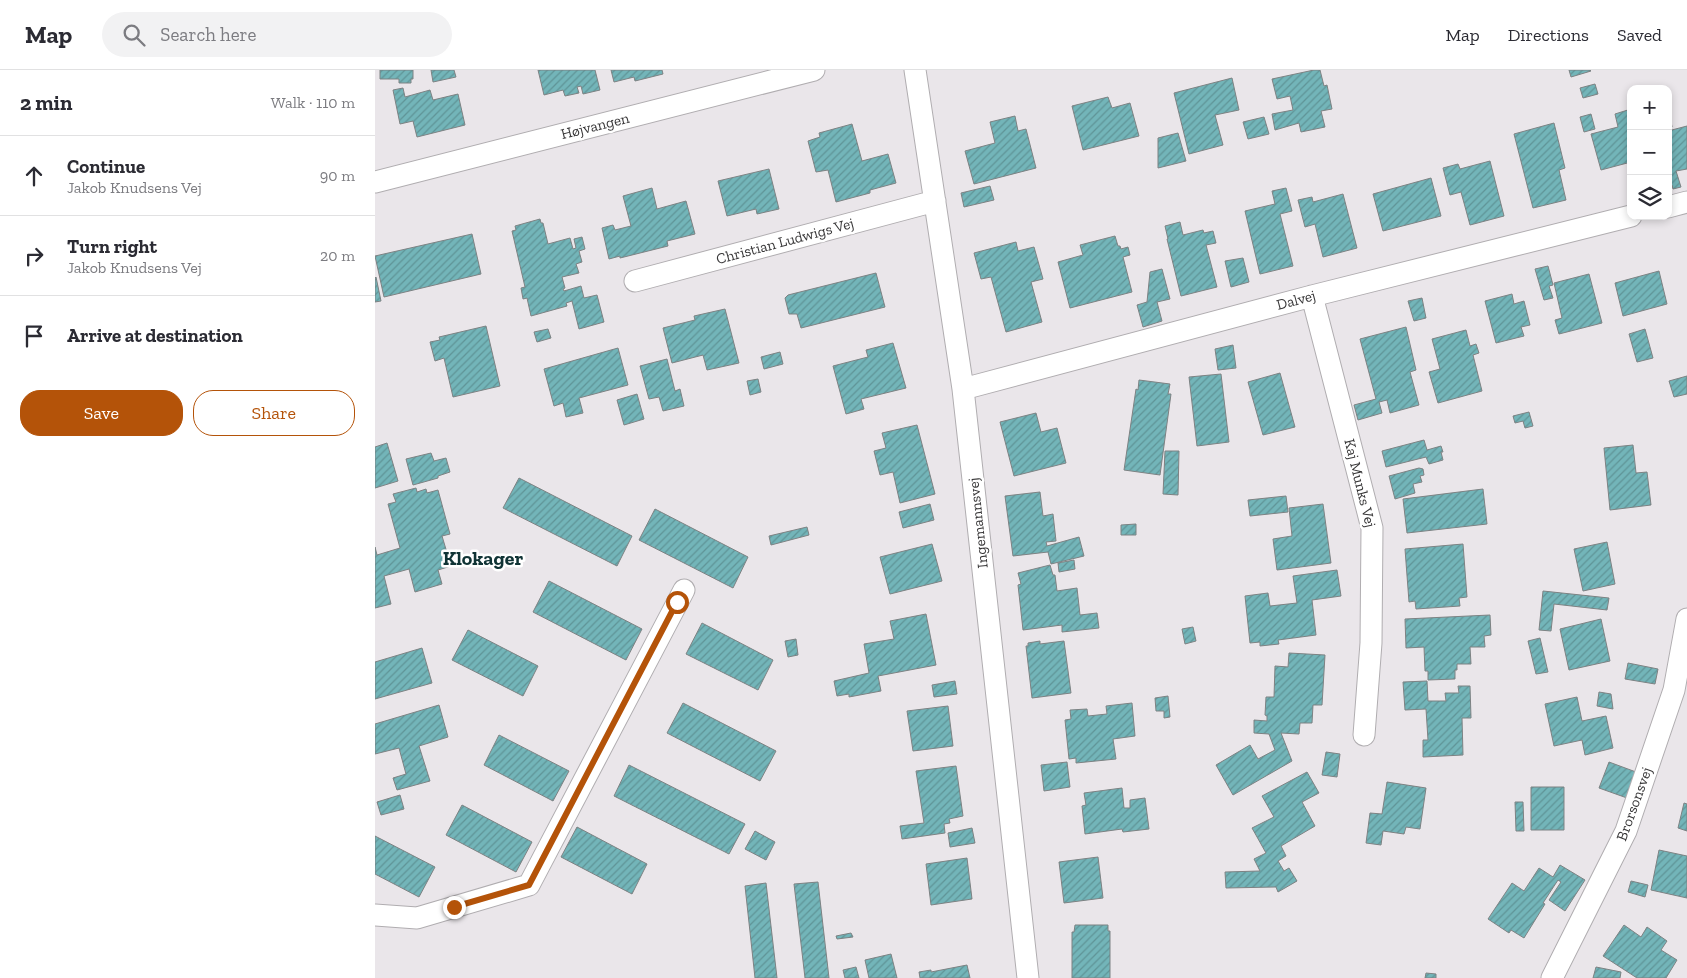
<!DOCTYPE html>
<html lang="en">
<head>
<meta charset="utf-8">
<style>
	body { margin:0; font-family:"Zilla Slab",serif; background:#f2f2f3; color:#2b2b33 }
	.controls { position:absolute; right:15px; top:15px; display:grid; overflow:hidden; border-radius:10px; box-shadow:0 2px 8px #0003 }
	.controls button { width:45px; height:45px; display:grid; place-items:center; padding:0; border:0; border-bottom:1px solid #e1e1e2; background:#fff; color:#2b2b33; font:25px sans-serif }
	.stop { position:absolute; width:15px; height:15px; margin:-11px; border:4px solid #b45309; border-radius:50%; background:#fff }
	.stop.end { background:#b45309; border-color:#fff; box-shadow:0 1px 5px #0008 }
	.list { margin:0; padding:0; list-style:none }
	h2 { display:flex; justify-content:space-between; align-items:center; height:65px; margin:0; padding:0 20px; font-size:21px }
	h2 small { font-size:16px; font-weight:400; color:#7c7c81 }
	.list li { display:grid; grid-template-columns:32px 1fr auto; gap:15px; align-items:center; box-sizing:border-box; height:80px; padding:0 20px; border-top:1px solid #e1e1e2 }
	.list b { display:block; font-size:19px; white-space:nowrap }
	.list p { margin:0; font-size:16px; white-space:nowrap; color:#7c7c81 }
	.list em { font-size:16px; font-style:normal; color:#7c7c81 }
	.actions { display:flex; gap:10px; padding:15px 20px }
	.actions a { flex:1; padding:11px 0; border:1px solid #b45309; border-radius:20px; text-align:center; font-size:18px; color:#b45309 }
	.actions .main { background:#b45309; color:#fff }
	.icon { flex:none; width:28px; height:28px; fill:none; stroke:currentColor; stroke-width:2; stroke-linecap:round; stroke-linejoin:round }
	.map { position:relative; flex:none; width:1312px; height:908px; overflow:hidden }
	header { display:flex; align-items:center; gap:30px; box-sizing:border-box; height:70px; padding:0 25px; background:#fff; border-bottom:1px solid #e1e1e2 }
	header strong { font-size:24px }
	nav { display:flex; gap:28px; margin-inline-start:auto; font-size:18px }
	.search { width:350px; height:45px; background:#f2f2f3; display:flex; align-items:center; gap:12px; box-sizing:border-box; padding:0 18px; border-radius:28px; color:#7c7c81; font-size:19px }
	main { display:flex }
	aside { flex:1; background:#fff }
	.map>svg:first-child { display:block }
	.building { fill:url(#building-hatch); stroke:#7d8283 }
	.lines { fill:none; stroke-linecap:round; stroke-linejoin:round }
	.minor-casing { stroke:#b0adb0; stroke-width:23 }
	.minor { stroke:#fff; stroke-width:21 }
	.route { stroke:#b45309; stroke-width:6 }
	.labels { text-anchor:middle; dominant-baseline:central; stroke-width:5; stroke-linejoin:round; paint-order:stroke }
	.street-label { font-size:15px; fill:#383738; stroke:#fff }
	.district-label { font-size:20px; font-weight:bold; fill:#103335; stroke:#fff }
</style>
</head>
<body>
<header>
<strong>Map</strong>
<div class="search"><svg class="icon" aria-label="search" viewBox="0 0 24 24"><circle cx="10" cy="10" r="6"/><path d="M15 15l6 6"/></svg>Search here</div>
<nav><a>Map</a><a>Directions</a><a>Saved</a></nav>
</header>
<main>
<aside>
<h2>2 min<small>Walk · 110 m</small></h2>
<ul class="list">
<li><svg class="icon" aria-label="ahead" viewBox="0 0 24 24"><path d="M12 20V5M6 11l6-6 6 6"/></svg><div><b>Continue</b><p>Jakob Knudsens Vej</p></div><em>90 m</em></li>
<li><svg class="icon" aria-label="right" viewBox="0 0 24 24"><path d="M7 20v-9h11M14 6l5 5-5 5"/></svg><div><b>Turn right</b><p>Jakob Knudsens Vej</p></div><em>20 m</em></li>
<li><svg class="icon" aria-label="arrive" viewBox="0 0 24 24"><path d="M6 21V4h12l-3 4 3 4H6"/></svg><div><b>Arrive at destination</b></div></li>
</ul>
<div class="actions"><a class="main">Save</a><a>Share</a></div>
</aside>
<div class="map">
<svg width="1312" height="908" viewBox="0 0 1312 908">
	<defs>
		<pattern id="building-hatch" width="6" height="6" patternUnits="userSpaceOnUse" patternTransform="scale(1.25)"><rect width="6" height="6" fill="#73b5b9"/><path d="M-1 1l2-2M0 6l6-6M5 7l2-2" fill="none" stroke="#5f9497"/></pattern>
	</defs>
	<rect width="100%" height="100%" fill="#eae6ea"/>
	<path class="building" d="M 5,0 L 38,0 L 38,9 L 36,9 L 36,13 L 24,13 L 24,9 L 5,9 Z
		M 56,0 L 79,0 L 81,7 L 58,12 Z
		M 163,0 L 220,0 L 225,20 L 208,24 L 206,16 L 202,17 L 204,23 L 190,26 L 188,20 L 169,25 Z
		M 236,0 L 287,0 L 288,4 L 260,11 L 259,7 L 239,12 Z
		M 939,0 L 945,0 L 949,16 L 952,15 L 957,39 L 946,41 L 950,57 L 926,62 L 924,53 L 900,60 L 897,44 L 918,40 L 915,26 L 902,29 L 897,9 Z
		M 1194,0 L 1215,0 L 1216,1 L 1196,7 Z
		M 857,8 L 864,40 L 840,45 L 848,75 L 814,84 L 799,23 Z
		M 1220,14 L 1223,24 L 1208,28 L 1205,18 Z
		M 28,18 L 30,27 L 55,20 L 58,30 L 83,24 L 90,55 L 42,67 L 38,51 L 25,54 L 18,20 Z
		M 733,27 L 737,38 L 755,33 L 764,66 L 708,80 L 697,36 Z
		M 1256,39 L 1256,92 L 1226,100 L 1216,64 L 1243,57 L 1240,44 Z
		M 1216,44 L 1220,59 L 1209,62 L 1205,47 Z
		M 640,46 L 643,61 L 651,59 L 661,98 L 599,114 L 590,81 L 620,73 L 615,52 Z
		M 1295,46 L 1297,57 L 1293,58 L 1293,47 Z
		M 889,47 L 894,64 L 873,69 L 868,52 Z
		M 1179,53 L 1190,98 L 1184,100 L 1191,130 L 1158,138 L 1139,64 Z
		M 477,54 L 487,91 L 513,84 L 521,113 L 495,120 L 495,123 L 461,132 L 453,100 L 441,102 L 433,71 L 445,67 L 444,63 Z
		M 1312,56 L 1312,99 L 1301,101 L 1306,117 L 1298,119 L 1297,115 L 1293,116 L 1293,61 Z
		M 803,63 L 811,91 L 783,98 L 783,68 Z
		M 1115,91 L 1129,146 L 1095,155 L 1086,122 L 1075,125 L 1068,98 L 1083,94 L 1085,99 Z
		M 394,99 L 404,139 L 382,144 L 381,139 L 352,146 L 343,111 Z
		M 1056,108 L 1066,146 L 1008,161 L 998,124 Z
		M 615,116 L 619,130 L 589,137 L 586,123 Z
		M 277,118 L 282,139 L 311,131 L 320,164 L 292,171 L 293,176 L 245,188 L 245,186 L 234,189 L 227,158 L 238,155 L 240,160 L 256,156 L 248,126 Z
		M 911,118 L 917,141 L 905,144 L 918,196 L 885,204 L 870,141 L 900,134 L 897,121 Z
		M 968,124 L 982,178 L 948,187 L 940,154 L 930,157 L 923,130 L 937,127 L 938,132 Z
		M 165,149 L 166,153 L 168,153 L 173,174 L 195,168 L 198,179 L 201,178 L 199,169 L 207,167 L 210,179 L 204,181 L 207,192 L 201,194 L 204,203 L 187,207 L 190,218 L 188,219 L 189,221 L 206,216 L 209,228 L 222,225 L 229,252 L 204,259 L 197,231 L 191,233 L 192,236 L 156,246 L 152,228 L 148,229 L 146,218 L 150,217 L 137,161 L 141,160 L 140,156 Z
		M 805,152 L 808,165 L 828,160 L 829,163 L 838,161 L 841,173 L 831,175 L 842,217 L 806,226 L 792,169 L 793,169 L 790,156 Z
		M 97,164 L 106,204 L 9,227 L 0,186 Z
		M 740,166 L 743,176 L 745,176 L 746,179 L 753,177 L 755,185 L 748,187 L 757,222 L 695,238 L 683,192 L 708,185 L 705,175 Z
		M 641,172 L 643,181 L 659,177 L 668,209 L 656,212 L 667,252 L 631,262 L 616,207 L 606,209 L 599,183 Z
		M 868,188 L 874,212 L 856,217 L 850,191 Z
		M 1173,196 L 1178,215 L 1174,216 L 1178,228 L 1169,230 L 1160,199 Z
		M 787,199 L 795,229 L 782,232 L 787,251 L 768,257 L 762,235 L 772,232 L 775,202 Z
		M 1284,201 L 1292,234 L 1248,246 L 1240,213 Z
		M 501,203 L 510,237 L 426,258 L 422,244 L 414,244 L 410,228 L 413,225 Z
		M 1214,204 L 1227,253 L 1184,264 L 1180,250 L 1187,248 L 1179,213 Z
		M 1,207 L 6,231 L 0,232 L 0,208 Z
		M 1137,224 L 1139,234 L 1149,231 L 1155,255 L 1146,257 L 1149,266 L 1121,273 L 1110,231 Z
		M 1047,228 L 1051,248 L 1039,251 L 1033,231 Z
		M 350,239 L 364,293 L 332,300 L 328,285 L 297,293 L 288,258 L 320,250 L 319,246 Z
		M 111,256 L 125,316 L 78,327 L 69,288 L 60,291 L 55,272 L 65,270 L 64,267 Z
		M 1031,257 L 1041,300 L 1035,302 L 1044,335 L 1015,343 L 1012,330 L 1004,332 L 1007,343 L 983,350 L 979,335 L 1001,329 L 985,269 Z
		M 173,259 L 176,268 L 162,272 L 159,262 Z
		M 1270,259 L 1278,288 L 1262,292 L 1254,264 Z
		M 1091,260 L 1095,276 L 1101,274 L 1104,283 L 1098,285 L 1107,321 L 1063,333 L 1054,302 L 1065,299 L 1057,269 Z
		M 518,273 L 531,318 L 486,329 L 489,339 L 471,344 L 458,296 L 493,287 L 491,280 Z
		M 858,275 L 861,298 L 843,300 L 840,279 Z
		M 243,278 L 253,315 L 204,328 L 208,343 L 191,347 L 188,333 L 179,336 L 169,299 Z
		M 405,282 L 408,294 L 389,299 L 386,287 Z
		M 292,289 L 300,321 L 305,319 L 309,336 L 288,341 L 284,327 L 274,329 L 265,296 Z
		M 905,303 L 920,357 L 888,365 L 873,312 Z
		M 846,304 L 854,372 L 822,376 L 814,307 Z
		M 1312,306 L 1312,324 L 1299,327 L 1294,311 Z
		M 383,309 L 386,322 L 375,325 L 372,311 Z
		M 764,310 L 795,314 L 793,324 L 796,324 L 785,405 L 749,400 L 761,319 L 763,320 Z
		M 262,324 L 269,349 L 249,355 L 242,330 Z
		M 1154,342 L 1158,356 L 1150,358 L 1148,351 L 1140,353 L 1138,346 Z
		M 661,343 L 666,362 L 682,358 L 691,393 L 639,406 L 625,352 Z
		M 542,355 L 560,424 L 525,433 L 518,402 L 505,405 L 499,381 L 511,378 L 507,363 Z
		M 1049,370 L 1052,380 L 1066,376 L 1068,382 L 1066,382 L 1068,390 L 1054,394 L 1051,387 L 1011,397 L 1007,381 Z
		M 12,373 L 23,411 L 0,418 L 0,377 Z
		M 1258,375 L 1261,403 L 1272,402 L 1276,435 L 1235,440 L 1229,378 Z
		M 790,381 L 804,381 L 803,425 L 788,424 Z
		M 56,383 L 59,391 L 71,388 L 75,402 L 63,406 L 63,408 L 38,415 L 31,389 Z
		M 1044,398 L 1048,399 L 1049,405 L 1045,406 L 1047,412 L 1038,414 L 1040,423 L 1020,429 L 1014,406 Z
		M 144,408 L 257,466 L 242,496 L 128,438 Z
		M 41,418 L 42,422 L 51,419 L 52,423 L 63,420 L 75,464 L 67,466 L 76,496 L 63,500 L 67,514 L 40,522 L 34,499 L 9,506 L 16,534 L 0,538 L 0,477 L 2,485 L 25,478 L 13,434 L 21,432 L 18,424 Z
		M 1108,419 L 1112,454 L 1032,463 L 1028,429 Z
		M 665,422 L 668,446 L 678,444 L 681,471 L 671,472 L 672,476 L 704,467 L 709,486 L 676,494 L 673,482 L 638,486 L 630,426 Z
		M 911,426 L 913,442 L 875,446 L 873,430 Z
		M 555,434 L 559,450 L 528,458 L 524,442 Z
		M 948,434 L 956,493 L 902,500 L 898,469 L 917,466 L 914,438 Z
		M 280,439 L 373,487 L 358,518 L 264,470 Z
		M 761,454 L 761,465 L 746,465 L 746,455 Z
		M 432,457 L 434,465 L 396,475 L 394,466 Z
		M 1232,472 L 1240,514 L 1208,521 L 1199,479 Z
		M 557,474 L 567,511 L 515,524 L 505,487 Z
		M 1088,474 L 1092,527 L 1084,528 L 1085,536 L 1041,539 L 1040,531 L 1034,532 L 1030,479 Z
		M 699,490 L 700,499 L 684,502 L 683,493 Z
		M 675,495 L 678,505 L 680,505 L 682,521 L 702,518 L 705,545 L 722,543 L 724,558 L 687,562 L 687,555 L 648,560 L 643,515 L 646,514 L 643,503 Z
		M 962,500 L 966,526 L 937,530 L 941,565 L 903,570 L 904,574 L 885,576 L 885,572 L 875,573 L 870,526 L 893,523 L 895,536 L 922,533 L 918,506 Z
		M 174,511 L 267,559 L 251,590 L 158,542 Z
		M 1168,521 L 1234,528 L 1232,540 L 1179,534 L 1176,561 L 1164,560 Z
		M 551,544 L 561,595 L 503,606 L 506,621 L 474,627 L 474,624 L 462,626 L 459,611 L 494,603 L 489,574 L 519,569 L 515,551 Z
		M 1115,545 L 1116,565 L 1109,566 L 1110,577 L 1095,577 L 1096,594 L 1082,594 L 1082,600 L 1080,600 L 1080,609 L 1053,610 L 1053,601 L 1050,601 L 1049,577 L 1031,578 L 1030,549 Z
		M 1226,549 L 1235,591 L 1194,600 L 1185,559 Z
		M 327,553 L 398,590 L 383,620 L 311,584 Z
		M 818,557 L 821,571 L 810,574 L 807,559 Z
		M 93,560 L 163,596 L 148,626 L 77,590 Z
		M 1165,568 L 1173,602 L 1161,604 L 1153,571 Z
		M 421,569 L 423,585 L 413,587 L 410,571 Z
		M 665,571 L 665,574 L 689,571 L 696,623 L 657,628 L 651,576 L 653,576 L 653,573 Z
		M 47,578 L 57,613 L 0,629 L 0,592 Z
		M 914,583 L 950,585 L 947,635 L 938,635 L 937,653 L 925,653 L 924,664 L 906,663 L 917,691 L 858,725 L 841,695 L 875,675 L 883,689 L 900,680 L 894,664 L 879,663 L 879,650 L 892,651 L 892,646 L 890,645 L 891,627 L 899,627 L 900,596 L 913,597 Z
		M 1253,593 L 1283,599 L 1280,614 L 1250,609 Z
		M 580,611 L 582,624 L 559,627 L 557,615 Z
		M 1052,611 L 1053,631 L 1071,631 L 1070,623 L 1084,623 L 1083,616 L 1095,616 L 1096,648 L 1087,648 L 1088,685 L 1048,687 L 1048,670 L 1053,670 L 1051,639 L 1030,640 L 1028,612 Z
		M 1224,622 L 1236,624 L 1238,639 L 1222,636 Z
		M 793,626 L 795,647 L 789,648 L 789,641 L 781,641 L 780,628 Z
		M 1202,627 L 1207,651 L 1231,646 L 1238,678 L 1210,685 L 1207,670 L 1179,676 L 1170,634 Z
		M 308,633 L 401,681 L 385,711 L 292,663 Z
		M 757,633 L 760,666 L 738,669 L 741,689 L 701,693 L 701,688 L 694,689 L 690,650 L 696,649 L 695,640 L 712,639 L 713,646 L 732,644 L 731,636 Z
		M 64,635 L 73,667 L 44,676 L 55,711 L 22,720 L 18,708 L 31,704 L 24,678 L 0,684 L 0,654 Z
		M 573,636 L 578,676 L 538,681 L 532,641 Z
		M 124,665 L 194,701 L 178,731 L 109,695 Z
		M 951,682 L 965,684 L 962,707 L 947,705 Z
		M 692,692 L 695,717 L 669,721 L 666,695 Z
		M 1234,692 L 1261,702 L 1252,728 L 1224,718 Z
		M 254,695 L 370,754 L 354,784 L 239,726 Z
		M 581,696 L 588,746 L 574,749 L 575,753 L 569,754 L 570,763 L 527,769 L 525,756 L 549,753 L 541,701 Z
		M 932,702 L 944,723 L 927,732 L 940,756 L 906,776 L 911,786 L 903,791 L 909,801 L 914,798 L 922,811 L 903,822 L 901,817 L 851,818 L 850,802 L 885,801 L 879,789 L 891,783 L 877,758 L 899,747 L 887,726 Z
		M 1012,712 L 1051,718 L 1045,759 L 1031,757 L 1029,764 L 1008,761 L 1006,775 L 991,773 L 995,743 L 1007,744 Z
		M 1156,717 L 1189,717 L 1189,760 L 1156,760 Z
		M 747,718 L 749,738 L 755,738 L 755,730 L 770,728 L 774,759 L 748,762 L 747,759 L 710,764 L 707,736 L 711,735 L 709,723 Z
		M 25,725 L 29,739 L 6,745 L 2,732 Z
		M 1140,732 L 1148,732 L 1149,761 L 1141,761 Z
		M 1309,733 L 1312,734 L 1312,761 L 1303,758 Z
		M 87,735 L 157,772 L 141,802 L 71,765 Z
		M 202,757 L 272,794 L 257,824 L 186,787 Z
		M 597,758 L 600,773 L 575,777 L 573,763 Z
		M 380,761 L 400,772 L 391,790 L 370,779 Z
		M 0,766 L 60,797 L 44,827 L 0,804 Z
		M 1284,780 L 1312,786 L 1312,828 L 1276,820 Z
		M 723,787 L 728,828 L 689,833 L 684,792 Z
		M 592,788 L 597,829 L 556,835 L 551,794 Z
		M 1185,795 L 1210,810 L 1190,841 L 1174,830 L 1186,812 L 1183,810 L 1168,833 L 1170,834 L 1149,868 L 1136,860 L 1134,863 L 1113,849 L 1137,813 L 1149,821 L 1164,798 L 1178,807 Z
		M 1256,811 L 1273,815 L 1270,827 L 1253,822 Z
		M 443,812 L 454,908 L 430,908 L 419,814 Z
		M 391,813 L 402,908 L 380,908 L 370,816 Z
		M 700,855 L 733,855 L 733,861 L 735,861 L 735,908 L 697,908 L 697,862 L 699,862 Z
		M 1249,855 L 1266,867 L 1272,857 L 1292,871 L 1286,880 L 1302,890 L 1291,908 L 1262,908 L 1228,886 Z
		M 476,863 L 478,867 L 462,869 L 461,866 Z
		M 516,884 L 522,908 L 494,908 L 490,890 Z
		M 592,895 L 595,908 L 545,908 L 544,902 L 556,900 L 556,902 Z
		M 481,897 L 484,908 L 470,908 L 468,900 Z
		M 1221,897 L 1246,902 L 1245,908 L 1218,908 Z
		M 1051,903 L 1061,904 L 1061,908 L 1050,908 Z"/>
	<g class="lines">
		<defs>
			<path id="minor" d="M 540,0 L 588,319 L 653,908
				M 0,112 L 439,0
				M 1293,137 L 1312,132
				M 260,211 L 560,131
				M 937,226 L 997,458 L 996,573 L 989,665
				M 588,319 L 937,226 L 1256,146
				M 0,845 L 42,848 L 154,815 L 309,520
				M 1177,908 L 1251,761 L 1299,620 L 1312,549"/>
		</defs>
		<use href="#minor" class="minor-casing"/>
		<use href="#minor" class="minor"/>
	</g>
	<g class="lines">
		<path class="route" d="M 79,837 L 154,815 L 302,532"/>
	</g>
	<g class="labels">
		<g class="street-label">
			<text transform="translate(220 56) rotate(-14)">Højvangen</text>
			<text transform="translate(410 171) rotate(-15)">Christian Ludwigs Vej</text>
			<text transform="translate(921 230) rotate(-15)">Dalvej</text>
			<text transform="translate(985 413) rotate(76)">Kaj Munks Vej</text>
			<text transform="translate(603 453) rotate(-96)">Ingemannsvej</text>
			<text transform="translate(1259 734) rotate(-70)">Brorsonsvej</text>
		</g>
		<g class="district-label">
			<text x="108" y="488">Klokager</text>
		</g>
	</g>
</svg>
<div class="controls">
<button>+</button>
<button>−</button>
<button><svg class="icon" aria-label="layers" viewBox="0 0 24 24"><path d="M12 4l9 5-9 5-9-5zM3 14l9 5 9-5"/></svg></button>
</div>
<div class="stop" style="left:302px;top:532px"></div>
<div class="stop end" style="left:79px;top:837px"></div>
</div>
</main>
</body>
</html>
